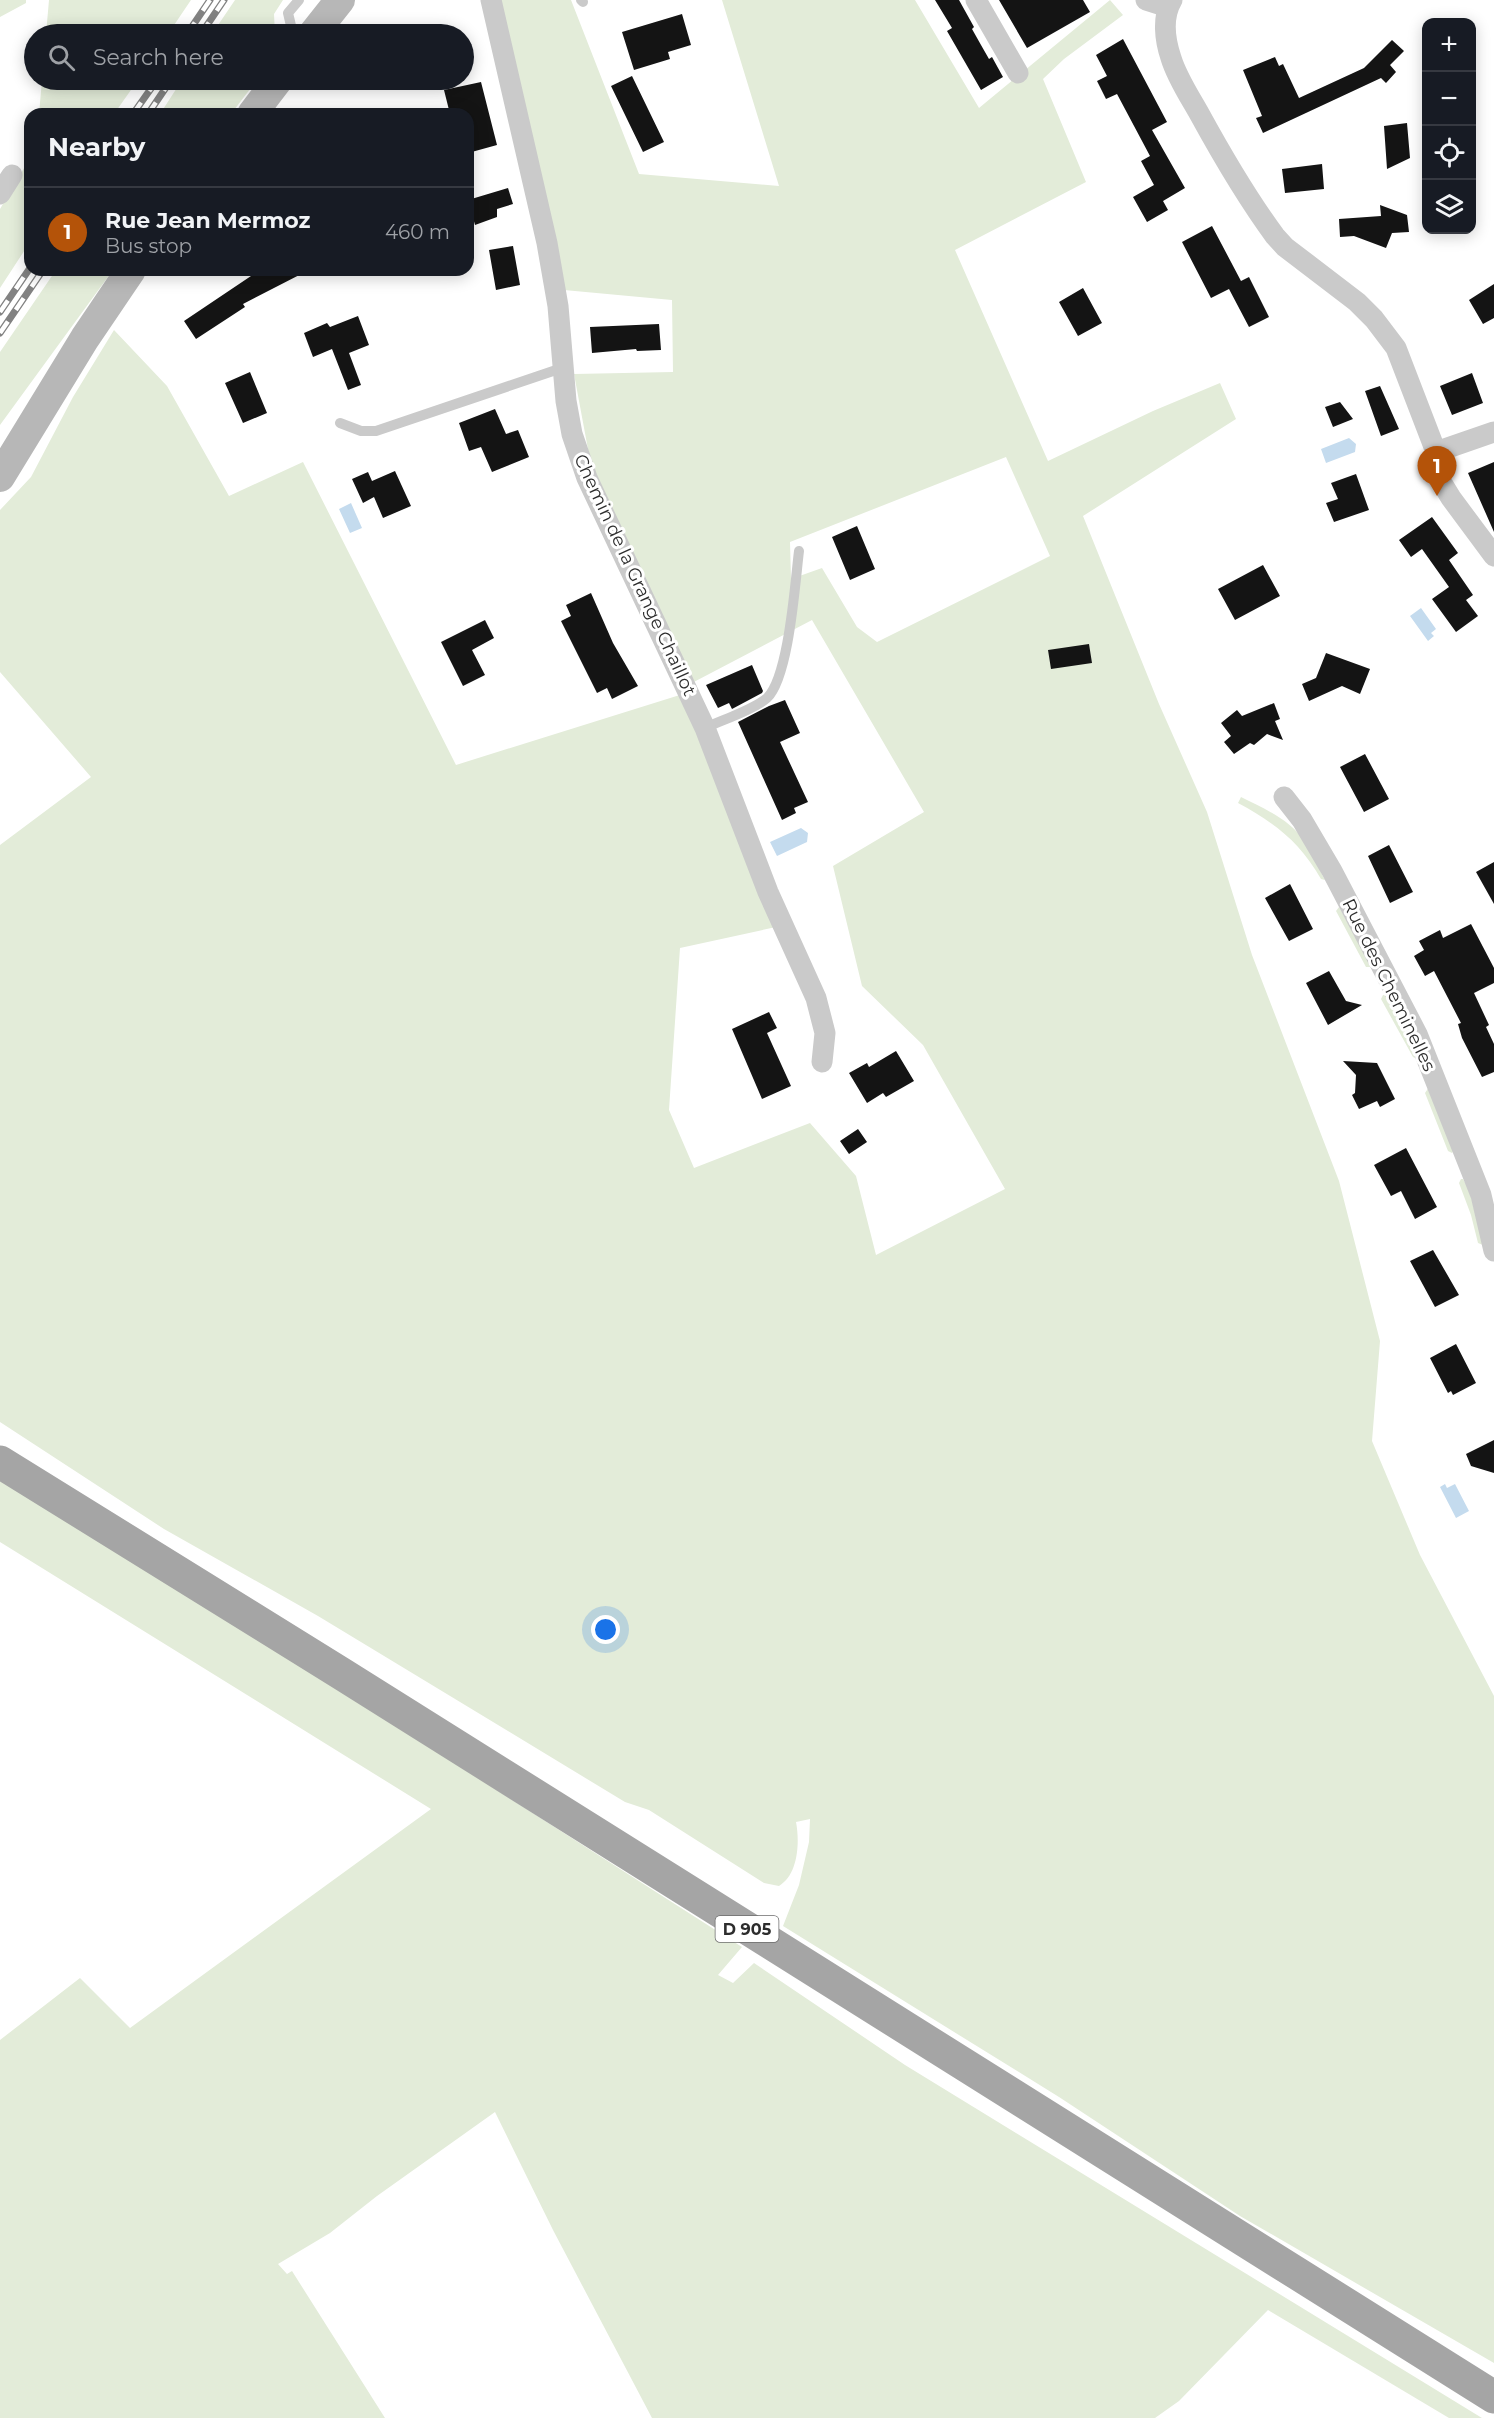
<!DOCTYPE html>
<html lang="en">
<head>
<meta charset="utf-8">
<style>
	body { margin:0; font-family:Montserrat,sans-serif; background:#242831; color:#f1f3f6 }
	.controls { position:absolute; right:18px; top:18px; display:grid; overflow:hidden; border-radius:12px; box-shadow:0 3px 15px #0003 }
	.controls button { width:54px; height:54px; display:grid; place-items:center; padding:0; border:0; border-bottom:2px solid #363941; background:#171b24; color:#f1f3f6; font:30px sans-serif }
	.you { position:absolute; left:606px; top:1630px; width:21px; height:21px; margin:-15px; border:4px solid #fff; border-radius:50%; background:#1a73e8; box-shadow:0 0 0 9px #1a73e833 }
	.badge { display:grid; place-items:center; width:39px; height:39px; border-radius:50%; background:#b45309; color:#fff; font-size:20px; font-weight:700 }
	.pin { position:absolute; translate:-50% -50px; filter:drop-shadow(0 2px 3px #0008) }
	.pin::after { content:''; position:absolute; top:32px; width:21px; height:18px; background:inherit; clip-path:polygon(0 0,100% 0,50% 100%) }
	.list { margin:0; padding:0; list-style:none }
	h2 { display:flex; justify-content:space-between; align-items:center; height:78px; margin:0; padding:0 24px; font-size:26px }
	h2 small { font-size:20px; font-weight:400; color:#9ea1a6 }
	.list li { display:grid; grid-template-columns:39px 1fr auto; gap:18px; align-items:center; box-sizing:border-box; height:90px; padding:0 24px; border-top:2px solid #363941 }
	.list b { display:block; font-size:22px; white-space:nowrap }
	.list p { margin:0; font-size:20px; white-space:nowrap; color:#9ea1a6 }
	.list em { font-size:20px; font-style:normal; color:#9ea1a6 }
	.icon { flex:none; width:33px; height:33px; fill:none; stroke:currentColor; stroke-width:2; stroke-linecap:round; stroke-linejoin:round }
	.map { position:relative; flex:none; width:1494px; height:2418px; overflow:hidden }
	.search { position:absolute; background:#171b24; box-shadow:0 3px 15px #0003; left:24px; top:24px; width:450px; height:66px; display:flex; align-items:center; gap:15px; box-sizing:border-box; padding:0 21px; border-radius:33px; color:#9ea1a6; font-size:22px }
	.panel { position:absolute; background:#171b24; box-shadow:0 3px 15px #0003; left:24px; top:108px; width:450px; height:168px; border-radius:18px }
	.map>svg:first-child { display:block }
	.green { fill:#e3ecd9; fill-rule:evenodd }
	.water { fill:#c4dbee }
	.building { fill:#141414 }
	.lines { fill:none; stroke-linecap:round; stroke-linejoin:round }
	.lane { stroke:#cacaca; stroke-width:10 }
	.street { stroke:#cacaca; stroke-width:21 }
	.secondary { stroke:#b7b7b7; stroke-width:30 }
	.primary { stroke:#a5a5a5; stroke-width:33 }
	.rail-casing { stroke:#828282; stroke-width:7 }
	.rail { stroke:#fff; stroke-width:4.5; stroke-dasharray:14; stroke-linecap:butt }
	.labels { text-anchor:middle; dominant-baseline:central; stroke-width:6; stroke-linejoin:round; paint-order:stroke }
	.shield { fill:#fff; stroke:#6c6c6c; stroke-width:1.5 }
	.shield-label { font-size:16px; font-weight:bold; fill:#2d2d2d }
	.street-label { font-size:18px; fill:#2d2d2d; stroke:#fff }
</style>
</head>
<body>
<div class="map">
<svg width="1494" height="2418" viewBox="0 0 1494 2418">
	<rect width="100%" height="100%" fill="#fff"/>
	<path class="green" d="M 0,0 L 26,0 L 26,3 L 0,17 Z
		M 49,0 L 191,0 L 168,34 L 46,34 Z
		M 235,0 L 283,0 L 274,14 L 275,34 L 212,34 Z
		M 497,0 L 571,0 L 639,174 L 779,186 L 722,0 L 915,0 L 979,108 L 1110,0 L 1123,15 L 1064,59 L 1043,79 L 1086,182 L 955,250 L 1048,461 L 1153,411 L 1220,383 L 1236,419 L 1083,516 L 1159,704 L 1207,812 L 1252,955 L 1339,1181 L 1380,1341 L 1372,1441 L 1420,1555 L 1494,1696 L 1494,2363 L 1240,2216 L 1059,2097 L 783,1926 L 799,1885 L 809,1842 L 810,1819 L 796,1822 C 800,1843 798,1875 779,1886 L 764,1883 L 649,1810 L 625,1802 L 318,1616 L 164,1529 L 0,1422 L 0,845 L 91,777 L 0,672 L 0,510 L 31,477 L 73,397 L 114,330 L 167,386 L 229,496 L 303,462 L 456,765 L 683,694 L 776,927 L 680,948 L 669,1110 L 694,1168 L 810,1123 L 856,1176 L 876,1255 L 1005,1189 L 923,1045 L 862,986 L 833,866 L 924,812 L 812,620 L 690,684 L 590,460 L 574,374 L 673,372 L 672,300 L 564,290 ZM 1006,457 L 1050,556 L 877,642 L 857,627 L 822,568 L 791,579 L 790,542 Z
		M 42,80 L 138,80 L 114,114 L 39,114 Z
		M 182,80 L 257,80 L 231,114 L 160,114 Z
		M 30,158 L 30,242 L 0,288 L 0,209 Z
		M 56,270 L 113,270 L 0,425 L 0,352 Z
		M 1241,797 C 1263,808 1291,820 1305,842 C 1313,854 1318,867 1325,880 L 1321,879 C 1300,842 1275,823 1238,803 Z
		M 1339,907 L 1372,967 L 1366,967 L 1336,911 Z
		M 1388,994 L 1417,1059 L 1413,1057 L 1381,999 L 1383,995 Z
		M 1429,1087 L 1454,1150 L 1452,1153 L 1448,1151 L 1425,1093 Z
		M 1461,1179 L 1463,1179 L 1470,1192 L 1483,1245 L 1478,1243 L 1471,1215 L 1459,1183 Z
		M 0,1478 L 345,1693 L 742,1947 L 718,1975 L 733,1983 L 754,1963 L 905,2065 L 1482,2418 L 1449,2418 L 1268,2310 L 1179,2401 L 1155,2418 L 652,2418 L 553,2230 L 495,2112 L 377,2196 L 330,2233 L 278,2264 L 287,2274 L 292,2271 L 385,2418 L 0,2418 L 0,2040 L 80,1978 L 130,2028 L 431,1809 L 0,1542 Z"/>
	<path class="water" d="M 1349,438 L 1356,444 L 1355,452 L 1326,463 L 1321,449 Z
		M 351,503 L 362,528 L 350,533 L 339,509 Z
		M 1421,608 L 1436,629 L 1431,633 L 1434,636 L 1428,641 L 1410,616 Z
		M 801,828 L 808,833 L 807,842 L 777,856 L 770,842 Z
		M 1445,1484 L 1447,1488 L 1455,1484 L 1469,1511 L 1456,1518 L 1440,1487 Z"/>
	<path class="building" d="M 935,0 L 959,0 L 974,27 L 972,29 L 981,45 L 989,59 L 992,57 L 1003,77 L 981,90 L 947,31 L 952,28 Z
		M 999,0 L 1083,0 L 1090,12 L 1027,48 Z
		M 682,14 L 691,45 L 668,52 L 670,59 L 634,70 L 622,32 Z
		M 1123,39 L 1167,122 L 1152,130 L 1185,188 L 1163,201 L 1168,210 L 1147,222 L 1133,197 L 1154,185 L 1141,161 L 1150,156 L 1117,94 L 1106,99 L 1097,81 L 1107,76 L 1096,55 Z
		M 1392,40 L 1404,51 L 1390,65 L 1396,72 L 1386,83 L 1381,78 L 1263,133 L 1256,118 L 1262,116 L 1243,70 L 1275,57 L 1279,66 L 1283,64 L 1299,98 L 1364,68 Z
		M 632,76 L 664,142 L 643,152 L 611,86 Z
		M 481,82 L 497,145 L 468,153 L 468,114 L 450,114 L 444,90 Z
		M 1407,123 L 1410,158 L 1387,169 L 1384,126 Z
		M 1322,164 L 1324,189 L 1285,193 L 1282,169 Z
		M 508,188 L 513,204 L 497,209 L 497,217 L 475,225 L 468,200 Z
		M 1380,205 L 1407,215 L 1409,232 L 1392,233 L 1386,248 L 1354,236 L 1340,237 L 1339,219 L 1381,216 Z
		M 1212,226 L 1241,281 L 1249,277 L 1269,317 L 1249,327 L 1229,289 L 1211,298 L 1182,242 Z
		M 513,246 L 520,285 L 496,290 L 489,250 Z
		M 247,270 L 309,270 L 243,304 L 245,307 L 196,339 L 184,321 L 251,276 Z
		M 1494,284 L 1494,318 L 1483,324 L 1469,300 Z
		M 1083,288 L 1102,323 L 1078,336 L 1059,302 Z
		M 358,316 L 369,345 L 349,353 L 361,385 L 348,390 L 332,349 L 313,357 L 304,333 L 327,323 L 330,327 Z
		M 659,324 L 661,350 L 637,351 L 636,349 L 592,353 L 590,327 Z
		M 250,372 L 267,413 L 243,423 L 225,383 Z
		M 1472,373 L 1483,403 L 1452,415 L 1440,386 Z
		M 1380,386 L 1399,429 L 1381,436 L 1365,391 Z
		M 1340,402 L 1353,419 L 1333,427 L 1325,407 Z
		M 495,409 L 506,434 L 518,430 L 529,457 L 492,472 L 481,447 L 469,451 L 459,423 Z
		M 1494,462 L 1494,532 L 1468,473 Z
		M 395,471 L 411,506 L 383,518 L 374,497 L 363,503 L 352,479 L 368,472 L 372,481 Z
		M 1356,474 L 1369,510 L 1334,522 L 1326,503 L 1338,499 L 1331,483 Z
		M 1432,517 L 1458,553 L 1449,560 L 1473,595 L 1466,600 L 1478,616 L 1456,632 L 1432,599 L 1449,587 L 1422,549 L 1411,557 L 1399,540 Z
		M 857,526 L 875,569 L 850,580 L 832,537 Z
		M 1263,565 L 1280,596 L 1235,620 L 1218,589 Z
		M 591,593 L 613,643 L 638,686 L 612,699 L 607,688 L 597,693 L 561,621 L 571,616 L 566,605 Z
		M 485,620 L 494,638 L 472,650 L 485,675 L 463,686 L 441,642 Z
		M 1089,644 L 1092,663 L 1051,669 L 1048,650 Z
		M 1326,653 L 1370,669 L 1360,694 L 1342,686 L 1309,701 L 1302,684 L 1316,678 Z
		M 752,665 L 763,691 L 762,693 L 732,709 L 729,703 L 718,708 L 706,685 Z
		M 785,700 L 800,733 L 780,742 L 808,802 L 794,808 L 796,813 L 782,820 L 738,722 L 769,706 Z
		M 1274,703 L 1280,719 L 1275,721 L 1283,740 L 1267,734 L 1254,745 L 1250,743 L 1234,754 L 1224,742 L 1231,736 L 1221,723 L 1237,710 L 1242,716 Z
		M 1365,754 L 1389,799 L 1364,812 L 1340,767 Z
		M 1389,845 L 1413,892 L 1390,903 L 1368,856 Z
		M 1494,862 L 1494,904 L 1476,872 Z
		M 1290,884 L 1313,929 L 1289,941 L 1265,898 Z
		M 1471,924 L 1494,968 L 1494,983 L 1474,993 L 1489,1025 L 1486,1027 L 1494,1044 L 1494,1072 L 1482,1077 L 1462,1038 L 1458,1024 L 1461,1023 L 1434,971 L 1425,976 L 1414,956 L 1424,950 L 1419,941 L 1440,930 L 1443,938 Z
		M 1329,971 L 1346,1001 L 1362,1005 L 1328,1025 L 1306,983 Z
		M 769,1012 L 777,1028 L 767,1033 L 791,1086 L 762,1099 L 732,1029 Z
		M 896,1051 L 914,1081 L 886,1097 L 883,1093 L 867,1103 L 849,1073 L 867,1063 L 869,1067 Z
		M 1343,1061 L 1377,1063 L 1395,1099 L 1380,1107 L 1377,1101 L 1359,1109 L 1352,1095 L 1355,1093 L 1356,1075 Z
		M 858,1129 L 867,1142 L 849,1154 L 840,1141 Z
		M 1406,1148 L 1437,1207 L 1415,1219 L 1401,1191 L 1391,1196 L 1374,1165 Z
		M 1433,1250 L 1459,1295 L 1435,1307 L 1410,1261 Z
		M 1456,1344 L 1476,1383 L 1453,1395 L 1451,1391 L 1448,1393 L 1430,1358 Z
		M 1494,1440 L 1494,1473 L 1471,1466 L 1466,1454 Z"/>
	<g class="lines">
		<path class="lane" d="M 581,0 L 583,2
			M 293,34 L 288,13 L 299,0
			M 340,423 L 361,431 L 376,431 L 562,368
			M 705,728 C 722,720 753,710 767,698 C 789,677 795,583 799,551"/>
		<path class="street" d="M 491,0 L 547,243 L 558,306 L 566,401 L 572,434 L 587,478 L 705,728 L 768,892 L 816,998 L 825,1033 L 822,1062
			M 976,0 L 1018,73
			M 1146,0 L 1168,7
			M 1172,0 C 1162,17 1165,40 1171,58 C 1177,78 1190,97 1200,115 C 1223,157 1247,198 1275,236 L 1285,247 L 1357,302 L 1374,319 L 1396,348 L 1436,452 L 1440,480 L 1451,498 L 1494,556
			M 0,194 L 12,175
			M 1436,452 L 1494,432
			M 1284,797 L 1302,820 L 1332,871 L 1417,1034 L 1481,1195 L 1494,1251"/>
		<path class="secondary" d="M 313,34 L 340,0
			M 252,114 L 278,80
			M 0,477 L 85,338 L 131,270"/>
		<path class="primary" d="M 0,1462 L 342,1674 L 1494,2397"/>
		<defs>
			<path id="rail" d="M 187,34 L 210,0
				M 201,34 L 224,0
				M 133,114 L 157,80
				M 148,114 L 171,80
				M 0,312 L 30,268
				M 0,333 L 43,270"/>
		</defs>
		<use href="#rail" class="rail-casing"/>
		<use href="#rail" class="rail"/>
	</g>
	<g class="labels">
		<rect class="shield" x="715.5" y="1916" width="63" height="26" rx="4.5"/>
		<g class="shield-label">
			<text x="747" y="1929">D 905</text>
		</g>
		<g class="street-label">
			<text transform="translate(635 575) rotate(65)">Chemin de la Grange Chaillot</text>
			<text transform="translate(1389 985) rotate(64)">Rue des Cheminelles</text>
		</g>
	</g>
</svg>
<div class="controls">
<button>+</button>
<button>−</button>
<button><svg class="icon" aria-label="locate" viewBox="0 0 24 24"><circle cx="12" cy="12" r="6"/><path d="M12 2v4M12 18v4M2 12h4M18 12h4"/></svg></button>
<button><svg class="icon" aria-label="layers" viewBox="0 0 24 24"><path d="M12 4l9 5-9 5-9-5zM3 14l9 5 9-5"/></svg></button>
</div>
<div class="you"></div>
<div class="pin badge" style="left:1437px;top:496px">1</div>
<div class="search"><svg class="icon" aria-label="search" viewBox="0 0 24 24"><circle cx="10" cy="10" r="6"/><path d="M15 15l6 6"/></svg>Search here</div>
<section class="panel">
<h2>Nearby<small></small></h2>
<ul class="list">
<li><span class="badge">1</span><div><b>Rue Jean Mermoz</b><p>Bus stop</p></div><em>460 m</em></li>
</ul>
</section>
</div>
</body>
</html>
